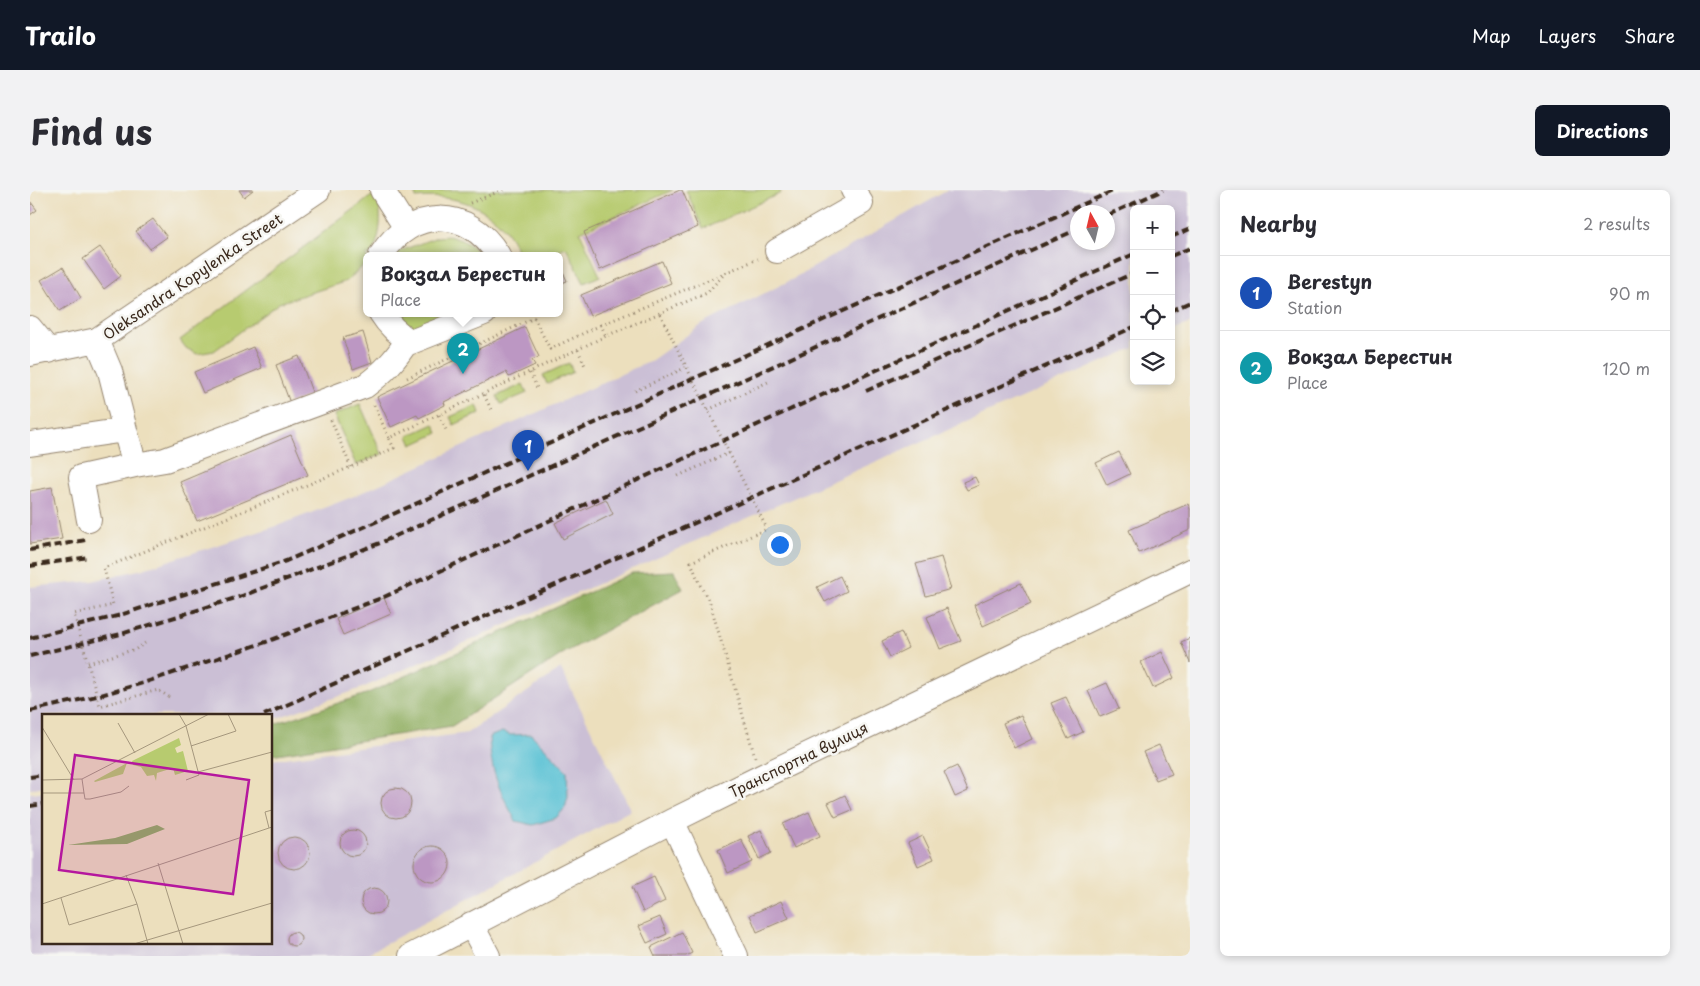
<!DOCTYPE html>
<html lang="en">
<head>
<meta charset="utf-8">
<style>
	body { margin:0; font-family:"Playpen Sans",sans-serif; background:#f2f2f3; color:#2b2b33 }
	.controls { position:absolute; right:15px; top:15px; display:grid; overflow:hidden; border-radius:8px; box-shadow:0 2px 8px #0003 }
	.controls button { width:45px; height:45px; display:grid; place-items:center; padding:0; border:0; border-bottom:1px solid #e1e1e2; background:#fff; color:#2b2b33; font:25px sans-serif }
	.compass { position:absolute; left:1040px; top:15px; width:45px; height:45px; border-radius:50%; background:#fff; box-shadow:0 2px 8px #0003; rotate:352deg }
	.you { position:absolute; left:749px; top:354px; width:18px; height:18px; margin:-12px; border:4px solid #fff; border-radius:50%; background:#1a73e8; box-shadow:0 0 0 8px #1a73e833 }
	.badge { display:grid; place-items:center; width:32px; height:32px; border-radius:50%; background:#111827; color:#fff; font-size:16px; font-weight:700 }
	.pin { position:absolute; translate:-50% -41px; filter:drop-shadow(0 1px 2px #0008) }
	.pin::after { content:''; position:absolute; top:26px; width:18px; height:15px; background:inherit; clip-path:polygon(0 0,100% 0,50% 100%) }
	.popup { position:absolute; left:333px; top:62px; width:200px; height:65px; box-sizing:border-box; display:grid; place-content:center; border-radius:8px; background:#fff; filter:drop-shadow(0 1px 4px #0005); font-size:16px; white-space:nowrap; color:#7c7c81 }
	.popup b { font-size:19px; color:#2b2b33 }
	.popup::after { content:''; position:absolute; left:50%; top:100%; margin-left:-10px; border:10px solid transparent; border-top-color:#fff }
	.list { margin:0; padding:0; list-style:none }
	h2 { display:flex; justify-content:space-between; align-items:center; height:65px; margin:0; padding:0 20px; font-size:21px }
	h2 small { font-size:16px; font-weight:400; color:#7c7c81 }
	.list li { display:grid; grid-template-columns:32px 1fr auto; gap:15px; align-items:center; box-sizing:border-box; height:75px; padding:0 20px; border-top:1px solid #e1e1e2 }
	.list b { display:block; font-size:19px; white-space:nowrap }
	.list p { margin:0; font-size:16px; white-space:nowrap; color:#7c7c81 }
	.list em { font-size:16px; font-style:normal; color:#7c7c81 }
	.icon { flex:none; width:28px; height:28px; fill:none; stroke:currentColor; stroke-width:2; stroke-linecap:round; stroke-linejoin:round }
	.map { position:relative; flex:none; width:1160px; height:766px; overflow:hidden; border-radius:8px }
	header { display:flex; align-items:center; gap:30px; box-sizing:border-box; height:70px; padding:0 25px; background:#111827; color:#fff }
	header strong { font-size:24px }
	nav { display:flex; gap:28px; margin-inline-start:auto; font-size:18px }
	.intro { display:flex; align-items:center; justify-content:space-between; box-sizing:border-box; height:120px; padding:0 30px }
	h1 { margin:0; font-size:35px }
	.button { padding:12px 22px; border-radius:8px; background:#111827; color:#fff; font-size:18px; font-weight:700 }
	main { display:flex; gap:30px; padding:0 30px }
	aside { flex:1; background:#fff; border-radius:8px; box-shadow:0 2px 8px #0003 }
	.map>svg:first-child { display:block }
	.industrial { fill:#cbbfd5; fill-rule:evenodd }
	.green { fill:#b7cb6f; stroke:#797a46 }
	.forest { fill:#91af62; stroke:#666c40 }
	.water { fill:#58c1d4; stroke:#4a7679 }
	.building { fill:#bc97c3 }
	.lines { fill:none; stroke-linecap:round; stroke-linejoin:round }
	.minor-casing { stroke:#94846e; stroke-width:26 }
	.path { stroke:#94846e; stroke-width:3; stroke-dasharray:1 4; stroke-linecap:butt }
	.minor { stroke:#fff; stroke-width:24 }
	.rail { stroke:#3b2a1e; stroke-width:4; stroke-dasharray:8 4; stroke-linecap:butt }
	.path-bridge { stroke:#94846e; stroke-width:3; stroke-dasharray:1 4; stroke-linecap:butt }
	.labels { text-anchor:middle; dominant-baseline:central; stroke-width:5; stroke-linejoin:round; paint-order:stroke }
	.street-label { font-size:15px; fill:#3b2a1e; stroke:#f6f6f2 }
	.inset-road { fill:none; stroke:#a5977d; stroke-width:1 }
	.view { fill:#b5179e; fill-opacity:0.15; stroke:#b5179e; stroke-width:2.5 }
	.inset-edge { fill:none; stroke:#3b2a1e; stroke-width:2.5 }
</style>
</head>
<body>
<header>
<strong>Trailo</strong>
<nav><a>Map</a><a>Layers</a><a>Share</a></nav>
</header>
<div class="intro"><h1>Find us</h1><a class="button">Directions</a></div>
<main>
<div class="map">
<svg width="1160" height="766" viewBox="0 0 1160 766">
	<rect width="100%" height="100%" fill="#f6f6f2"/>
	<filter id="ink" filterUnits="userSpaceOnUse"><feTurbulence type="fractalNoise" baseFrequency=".02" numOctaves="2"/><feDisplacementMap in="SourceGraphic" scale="10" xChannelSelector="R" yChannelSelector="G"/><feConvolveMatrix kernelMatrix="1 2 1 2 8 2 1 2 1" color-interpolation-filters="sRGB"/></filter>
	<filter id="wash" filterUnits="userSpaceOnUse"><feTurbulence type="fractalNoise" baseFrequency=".0096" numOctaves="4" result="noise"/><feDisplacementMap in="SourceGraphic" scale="20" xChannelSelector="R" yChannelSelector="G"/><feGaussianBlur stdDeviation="1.12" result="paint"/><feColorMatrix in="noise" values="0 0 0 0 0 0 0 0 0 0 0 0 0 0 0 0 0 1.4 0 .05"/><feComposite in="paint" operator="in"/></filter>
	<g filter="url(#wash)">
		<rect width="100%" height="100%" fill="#ecdfbd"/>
		<path class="industrial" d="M 918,0 L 1160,0 L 1160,133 L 1141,141 L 1141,19 L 1104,19 L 1104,158 L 332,498 L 241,530 L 241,525 L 14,525 L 14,596 L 0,599 L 0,397 L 62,391 L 113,379 L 247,336 L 322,307 L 622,170 L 673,134 L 765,88 ZM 1048,22 L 1078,22 L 1078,52 L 1048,52 Z
			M 531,479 L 601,620 L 333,766 L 0,766 L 0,603 L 14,602 L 14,752 L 241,752 L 241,570 L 437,543 Z"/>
		<path class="green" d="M 384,0 L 643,0 L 550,42 L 570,86 L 554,93 L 536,57 L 512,65 L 489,65 C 473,20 430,3 386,8 Z
			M 656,0 L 750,0 L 751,3 L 673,39 Z
			M 347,2 C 352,25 352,45 341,65 L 337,65 L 337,72 L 317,91 L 249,113 L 184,161 L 167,164 L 156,158 L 150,150 Z
			M 418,46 C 431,49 442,54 450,65 L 366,65 L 368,62 L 407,47 Z
			M 364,123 L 438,123 C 427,126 402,137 392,137 C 381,138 371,130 364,123 Z
			M 539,173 L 543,182 L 517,194 L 513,185 Z
			M 493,194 L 497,203 L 471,214 L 467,206 Z
			M 330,214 L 352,264 L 326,275 L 304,225 Z
			M 447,215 L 450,223 L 424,235 L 420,227 Z
			M 404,234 L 408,243 L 382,255 L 378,246 Z"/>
		<path class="forest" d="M 644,381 L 653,399 L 534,463 L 422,536 L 241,565 L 241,535 L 336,504 L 602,383 Z"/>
		<path class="water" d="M 472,542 L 481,545 L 501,544 L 537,581 L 538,607 L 535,618 L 526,628 L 503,635 L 486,631 C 469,600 461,583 459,547 Z"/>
		<g id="blocks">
			<path class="building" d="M 209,0 L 223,0 L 214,7 Z
				M 650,0 L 652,0 L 668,37 L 570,80 L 554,42 Z
				M 0,11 L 7,20 L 0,25 Z
				M 123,29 L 137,47 L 120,59 L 106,41 Z
				M 70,57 L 91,86 L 74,99 L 53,69 Z
				M 632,71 L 641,93 L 560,126 L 551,105 Z
				M 529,72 L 537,91 L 529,94 Z
				M 33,77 L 51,108 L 30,121 L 11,90 Z
				M 495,137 L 509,167 L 502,170 L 505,175 L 479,187 L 476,182 L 414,212 L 415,215 L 389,228 L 387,225 L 361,237 L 347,207 Z
				M 333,142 L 342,172 L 323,179 L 313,148 Z
				M 223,157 L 232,178 L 173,203 L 164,182 Z
				M 269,166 L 283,205 L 260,213 L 246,175 Z
				M 261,245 L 278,285 L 167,331 L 150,292 Z
				M 1089,262 L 1100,284 L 1077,295 L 1066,273 Z
				M 945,287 L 949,295 L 937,300 L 933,292 Z
				M 22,297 L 32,349 L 0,354 L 0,301 Z
				M 576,309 L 583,324 L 533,349 L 525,333 Z
				M 1158,314 L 1160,319 L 1160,340 L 1109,363 L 1099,340 Z
				M 911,367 L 921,399 L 896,406 L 886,374 Z
				M 810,386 L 817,401 L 795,412 L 787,397 Z
				M 991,393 L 1001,414 L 953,436 L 944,415 Z
				M 354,408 L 361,424 L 313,445 L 306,429 Z
				M 917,418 L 931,451 L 910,459 L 897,427 Z
				M 871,442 L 878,458 L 860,467 L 852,451 Z
				M 1160,448 L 1160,473 L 1151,452 Z
				M 1132,462 L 1144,488 L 1123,498 L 1111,472 Z
				M 1077,493 L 1089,519 L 1070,527 L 1058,501 Z
				M 1036,507 L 1053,542 L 1038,549 L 1021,513 Z
				M 991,525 L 1002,549 L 984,558 L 973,533 Z
				M 1129,555 L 1142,584 L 1126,590 L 1113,562 Z
				M 927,576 L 938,601 L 925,607 L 914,582 Z
				M351 613a15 15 0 1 1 30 0a15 15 0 1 1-30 0Z
				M 815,605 L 822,620 L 805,627 L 798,613 Z
				M 779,622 L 790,646 L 764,658 L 753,634 Z
				M 731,640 L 741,663 L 729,669 L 718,646 Z
				M310 653a13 13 0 1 1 26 0a13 13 0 1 1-26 0Z
				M 893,646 L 904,669 L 888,676 L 878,653 Z
				M248 663a16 16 0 1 1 32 0a16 16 0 1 1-32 0Z
				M 711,649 L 722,672 L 698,683 L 688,660 Z
				M384 674a18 18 0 1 1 36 0a18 18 0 1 1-36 0Z
				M 624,687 L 635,711 L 613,722 L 602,697 Z
				M331 711a13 13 0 1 1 26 0a13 13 0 1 1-26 0Z
				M 751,711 L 759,728 L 727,742 L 720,725 Z
				M 630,727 L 637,744 L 617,753 L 609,736 Z
				M 652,742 L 662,763 L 656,766 L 625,766 L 621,757 Z
				M257 749a7 7 0 1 1 14 0a7 7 0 1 1-14 0Z"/>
		</g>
	</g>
	<g filter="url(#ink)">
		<use href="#blocks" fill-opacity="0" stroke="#94846e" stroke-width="1"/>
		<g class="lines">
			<defs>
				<path id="minor" d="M 352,0 L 376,38
					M 747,61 L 831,13 L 823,0
					M 351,65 C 382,17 438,16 468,65
					M 351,123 C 359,136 368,144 381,152 L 454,123
					M 0,138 L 19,161
					M 0,164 L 67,150 L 288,0
					M 95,240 L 105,275 L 135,270 L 335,196 C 354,182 365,170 378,150
					M 0,254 L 95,240 L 80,181 L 67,150
					M 59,330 L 51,287 L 105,275
					M 642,631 L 706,766
					M 441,734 L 458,766
					M 381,766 L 642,631 L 731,587 L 1160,381"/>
			</defs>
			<use href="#minor" class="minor-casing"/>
			<path class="path" d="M 440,13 L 473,0
				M 696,82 L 677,103 L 576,146 L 571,135 L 728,69
				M 548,160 L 556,178
				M 500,183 L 508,200
				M 377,188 L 504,128 L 520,159 L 571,135
				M 605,201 L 657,177
				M 454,205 L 462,221
				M 344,215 L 359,248
				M 678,220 L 740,191
				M 409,225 L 417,242
				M 301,230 L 321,277
				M 648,286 L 699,263
				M 58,473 L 106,459 L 115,453
				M 139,507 L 128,500 L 70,516 L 44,424 L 83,415 L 74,378 L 321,277 L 364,258 L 359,248 L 576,146
				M 725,567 L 680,413 L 670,395 L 661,372 L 737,339"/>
			<use href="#minor" class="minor"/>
			<path class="rail" d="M 1078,25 L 1133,0
				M 1141,47 L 1160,39
				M 1141,66 L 1160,58
				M 1141,121 L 1160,112
				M 836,201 L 1104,83
				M 0,360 L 56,350
				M 0,376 L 58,367
				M 0,448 L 87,426 L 256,371 L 341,334 L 800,127 L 1085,0
				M 0,466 L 91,444 L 212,406 L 350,353 L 1048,39
				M 0,521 L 67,506 L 113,493 L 236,452 L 354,407 L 829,188 L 1104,64
				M 234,525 L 1104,137
				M 0,587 L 14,585
				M 0,616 L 14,614"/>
			<path class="path-bridge" d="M 630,124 L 737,339"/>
		</g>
	</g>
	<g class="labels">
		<g class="street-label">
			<text transform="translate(162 86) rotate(-34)">Oleksandra Kopylenka Street</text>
			<text transform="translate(768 569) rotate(-26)">Транспортна вулиця</text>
		</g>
	</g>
	<g transform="translate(12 524)">
		<rect width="230" height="230" fill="#ecdfbd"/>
		<path d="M 137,24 L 139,31 L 133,34 L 135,39 L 141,37 L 146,57 L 133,61 L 131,54 L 115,59 L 114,67 L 112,61 L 105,62 L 99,53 L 91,51 L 90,47 ZM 85,49 L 81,60 L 53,68 L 52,67 Z" fill="#b7cb6f"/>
		<path d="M 115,111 L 123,115 L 85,130 L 26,131 L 73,124 Z" fill="#91af62"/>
		<path class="inset-road" d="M 137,0 L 144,12 L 157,61 L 144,66M 76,9 L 93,39M 0,13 L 32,66M 149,32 L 194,17 L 186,0M 156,58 L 230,38M 0,66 L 40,65 L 167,0M 0,79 L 42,79 L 40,65M 42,79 L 43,85 L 48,85 L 79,78 L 87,72M 227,114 L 223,98 L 230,96M 116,149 L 141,230M 84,161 L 95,190M 19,184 L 27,211 L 95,190 L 106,230M 0,190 L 230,113M 92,230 L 230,189"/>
		<path class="view" d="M 33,41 L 207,66 L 191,180 L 17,156 Z"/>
		<rect width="230" height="230" class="inset-edge"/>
	</g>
</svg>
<div class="controls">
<button>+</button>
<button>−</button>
<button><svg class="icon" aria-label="locate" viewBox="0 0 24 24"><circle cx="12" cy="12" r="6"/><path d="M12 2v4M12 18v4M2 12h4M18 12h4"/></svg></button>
<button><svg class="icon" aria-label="layers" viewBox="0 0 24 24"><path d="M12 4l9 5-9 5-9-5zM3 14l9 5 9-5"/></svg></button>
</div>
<svg class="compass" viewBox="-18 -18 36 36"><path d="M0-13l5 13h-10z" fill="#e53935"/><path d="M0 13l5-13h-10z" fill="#7c7c81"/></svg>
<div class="you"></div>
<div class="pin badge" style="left:498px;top:281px;background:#1a4fb4">1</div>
<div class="pin badge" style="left:433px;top:184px;background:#0f9aa8">2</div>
<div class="popup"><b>Вокзал Берестин</b>Place</div>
</div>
<aside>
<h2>Nearby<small>2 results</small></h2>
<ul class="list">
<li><span class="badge" style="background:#1a4fb4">1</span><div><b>Berestyn</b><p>Station</p></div><em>90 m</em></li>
<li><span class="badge" style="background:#0f9aa8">2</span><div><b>Вокзал Берестин</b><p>Place</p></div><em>120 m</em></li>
</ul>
</aside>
</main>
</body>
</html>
